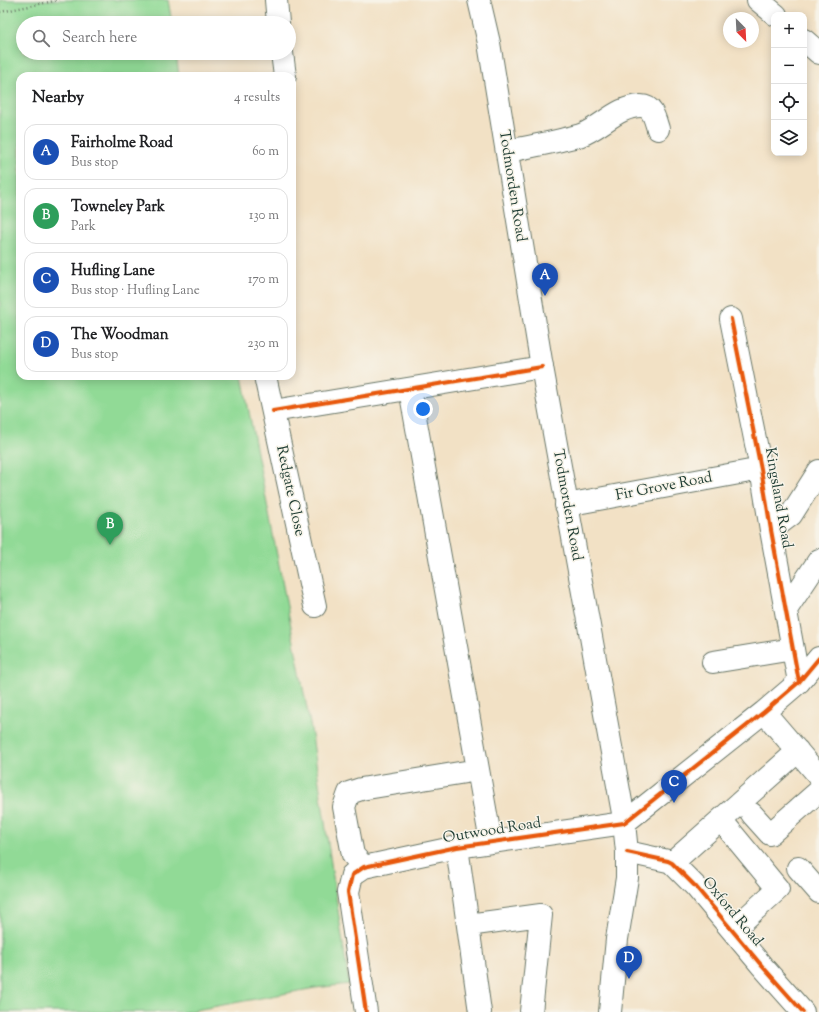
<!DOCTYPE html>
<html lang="en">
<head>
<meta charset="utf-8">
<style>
	body { margin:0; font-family:"Sorts Mill Goudy",serif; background:#f2f2f2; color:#202124 }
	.controls { position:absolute; right:12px; top:12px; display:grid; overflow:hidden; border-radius:8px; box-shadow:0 2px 10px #0003 }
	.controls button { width:36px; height:36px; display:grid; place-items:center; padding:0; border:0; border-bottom:1px solid #e0e0e0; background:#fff; color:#202124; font:20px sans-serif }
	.compass { position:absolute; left:723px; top:12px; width:36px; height:36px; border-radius:50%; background:#fff; box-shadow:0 2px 10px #0003; rotate:156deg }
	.you { position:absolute; left:423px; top:409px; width:14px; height:14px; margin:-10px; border:3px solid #fff; border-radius:50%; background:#1a73e8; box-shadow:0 0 0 6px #1a73e833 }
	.badge { display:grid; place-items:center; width:26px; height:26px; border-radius:50%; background:#1f6fb2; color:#fff; font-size:13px; font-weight:700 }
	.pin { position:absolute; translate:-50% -33px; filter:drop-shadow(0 1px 2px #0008) }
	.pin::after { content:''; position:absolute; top:21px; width:14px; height:12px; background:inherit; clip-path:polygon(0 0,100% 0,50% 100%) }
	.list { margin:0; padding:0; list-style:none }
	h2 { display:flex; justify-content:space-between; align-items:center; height:52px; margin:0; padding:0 16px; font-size:17px }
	h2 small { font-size:13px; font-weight:400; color:#757577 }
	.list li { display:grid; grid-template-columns:26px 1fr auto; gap:12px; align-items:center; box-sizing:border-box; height:56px; margin:0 8px 8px; padding:0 8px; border:1px solid #e0e0e0; border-radius:12px }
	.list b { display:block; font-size:15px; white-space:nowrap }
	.list p { margin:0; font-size:13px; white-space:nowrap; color:#757577 }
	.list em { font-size:13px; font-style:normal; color:#757577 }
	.icon { flex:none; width:22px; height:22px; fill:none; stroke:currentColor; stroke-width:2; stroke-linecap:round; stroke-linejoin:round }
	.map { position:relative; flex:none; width:819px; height:1012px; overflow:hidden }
	.search { position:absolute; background:#fff; box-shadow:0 2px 10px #0003; left:16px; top:16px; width:280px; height:44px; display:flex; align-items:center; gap:10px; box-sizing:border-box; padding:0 14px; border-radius:22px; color:#757577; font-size:15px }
	.panel { position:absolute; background:#fff; box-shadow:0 2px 10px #0003; left:16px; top:72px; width:280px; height:308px; border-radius:12px }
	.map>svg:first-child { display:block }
	.green { fill:#91da96; stroke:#588c65 }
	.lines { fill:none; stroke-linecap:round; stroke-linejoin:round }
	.minor-casing { stroke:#697667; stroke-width:24 }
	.highway-casing { stroke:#697667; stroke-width:24 }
	.path { stroke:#697667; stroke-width:2.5; stroke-dasharray:1 3; stroke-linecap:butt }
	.minor { stroke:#fff; stroke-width:22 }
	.highway { stroke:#fff; stroke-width:22 }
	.cycleway-casing { stroke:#f7f3e8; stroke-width:6 }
	.cycleway { stroke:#e8590c; stroke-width:4 }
	.labels { text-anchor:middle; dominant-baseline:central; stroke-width:3; stroke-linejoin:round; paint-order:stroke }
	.street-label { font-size:15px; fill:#1f3d34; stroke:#f7f3e8 }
</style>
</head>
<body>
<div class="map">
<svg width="819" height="1012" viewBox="0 0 819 1012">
	<rect width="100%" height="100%" fill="#f7f3e8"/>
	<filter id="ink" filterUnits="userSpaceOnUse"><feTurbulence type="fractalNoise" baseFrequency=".025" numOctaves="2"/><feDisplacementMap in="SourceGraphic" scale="8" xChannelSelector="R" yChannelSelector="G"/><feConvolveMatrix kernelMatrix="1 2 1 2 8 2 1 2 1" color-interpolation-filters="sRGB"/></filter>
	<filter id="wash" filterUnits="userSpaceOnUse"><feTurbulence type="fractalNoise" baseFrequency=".012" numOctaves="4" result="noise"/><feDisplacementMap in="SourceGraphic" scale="16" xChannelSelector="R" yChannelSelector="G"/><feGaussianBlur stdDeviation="0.9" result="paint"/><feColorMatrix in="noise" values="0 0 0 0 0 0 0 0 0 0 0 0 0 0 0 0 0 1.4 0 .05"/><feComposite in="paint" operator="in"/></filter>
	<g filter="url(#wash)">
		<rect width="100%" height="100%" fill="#f2e1c5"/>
		<path class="green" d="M 0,0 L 168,0 L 172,23 L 23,23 L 23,53 L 176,53 L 179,76 L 20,76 L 20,376 L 242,376 L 311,729 L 349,984 L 315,988 L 185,1012 L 0,1012 Z"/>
	</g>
	<g filter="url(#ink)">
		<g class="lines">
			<defs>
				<path id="minor" d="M 276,0 L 278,23
					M 758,0 L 776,15
					M 804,40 L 819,53
					M 282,53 L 285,76
					M 507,151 C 525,148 543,144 561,140 C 568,138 575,137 581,135 C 602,127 618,106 641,106 C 653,106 655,120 658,129
					M 731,319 L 761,469 L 771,530 L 799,682
					M 265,376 L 315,606
					M 410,389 L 491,842
					M 273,411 L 542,367
					M 566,505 L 761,469
					M 771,530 L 791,515 L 819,471
					M 786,610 L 819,560
					M 713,662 L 793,649
					M 764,712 L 819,776
					M 752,814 L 770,834 L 819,791
					M 721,820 L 778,889 L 733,930
					M 457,847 L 480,1012
					M 627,852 L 668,861 L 672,863 L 696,887 L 762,966 L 803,1012
					M 672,863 L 798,751
					M 364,867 L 353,855 L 344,807 L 349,793 L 361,789 L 478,770
					M 798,868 L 819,892
					M 468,925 L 541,915 L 531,1012
					M 366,1012 L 348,892 L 352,875 L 364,867 L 457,847 L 624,823 L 764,712 L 799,682 L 819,658"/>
				<path id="highway" d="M 479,0 L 489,43 L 542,367 L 623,813 L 627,852 L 627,878 L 617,939 L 610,1012"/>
			</defs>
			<use href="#minor" class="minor-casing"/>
			<use href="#highway" class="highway-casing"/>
			<path class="path" d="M 0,12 L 59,0"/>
			<use href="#minor" class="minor"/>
			<use href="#highway" class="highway"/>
			<defs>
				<path id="cycleway" d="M 731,319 L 761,469 L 771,530 L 799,682
					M 273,411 L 542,367
					M 627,852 L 668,861 L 672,863 L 696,887 L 762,966 L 803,1012
					M 366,1012 L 348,892 L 352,875 L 364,867 L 457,847 L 624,823 L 764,712 L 799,682 L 819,658"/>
			</defs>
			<use href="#cycleway" class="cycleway-casing"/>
			<use href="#cycleway" class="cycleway"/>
		</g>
	</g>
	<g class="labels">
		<g class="street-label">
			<text transform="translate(512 186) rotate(81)">Todmorden Road</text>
			<text transform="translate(664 487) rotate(-11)">Fir Grove Road</text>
			<text transform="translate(290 491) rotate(78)">Redgate Close</text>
			<text transform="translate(778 498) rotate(80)">Kingsland Road</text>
			<text transform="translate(567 505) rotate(80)">Todmorden Road</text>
			<text transform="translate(492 831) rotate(-9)">Outwood Road</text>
			<text transform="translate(732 912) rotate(50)">Oxford Road</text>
		</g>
	</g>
</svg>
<div class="controls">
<button>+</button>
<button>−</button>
<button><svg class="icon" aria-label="locate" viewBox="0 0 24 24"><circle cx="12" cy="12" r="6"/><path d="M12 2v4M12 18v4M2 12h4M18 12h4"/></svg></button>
<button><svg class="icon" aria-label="layers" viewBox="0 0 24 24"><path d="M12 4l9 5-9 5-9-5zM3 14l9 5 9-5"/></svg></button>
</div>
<svg class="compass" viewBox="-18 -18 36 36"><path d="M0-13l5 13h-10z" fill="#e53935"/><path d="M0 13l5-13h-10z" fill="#757577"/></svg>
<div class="you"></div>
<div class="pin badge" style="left:545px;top:296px;background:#1a4fb4">A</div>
<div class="pin badge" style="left:110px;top:545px;background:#2e9e5b">B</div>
<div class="pin badge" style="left:674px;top:803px;background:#1a4fb4">C</div>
<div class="pin badge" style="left:629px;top:979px;background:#1a4fb4">D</div>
<div class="search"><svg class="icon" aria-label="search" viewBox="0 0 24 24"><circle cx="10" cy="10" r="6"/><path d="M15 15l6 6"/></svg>Search here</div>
<section class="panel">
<h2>Nearby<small>4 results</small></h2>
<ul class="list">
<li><span class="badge" style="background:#1a4fb4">A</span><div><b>Fairholme Road</b><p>Bus stop</p></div><em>60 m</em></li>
<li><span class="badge" style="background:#2e9e5b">B</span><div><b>Towneley Park</b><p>Park</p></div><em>130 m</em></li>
<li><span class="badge" style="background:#1a4fb4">C</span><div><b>Hufling Lane</b><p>Bus stop · Hufling Lane</p></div><em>170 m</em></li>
<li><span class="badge" style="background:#1a4fb4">D</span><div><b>The Woodman</b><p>Bus stop</p></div><em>230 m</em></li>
</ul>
</section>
</div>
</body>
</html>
